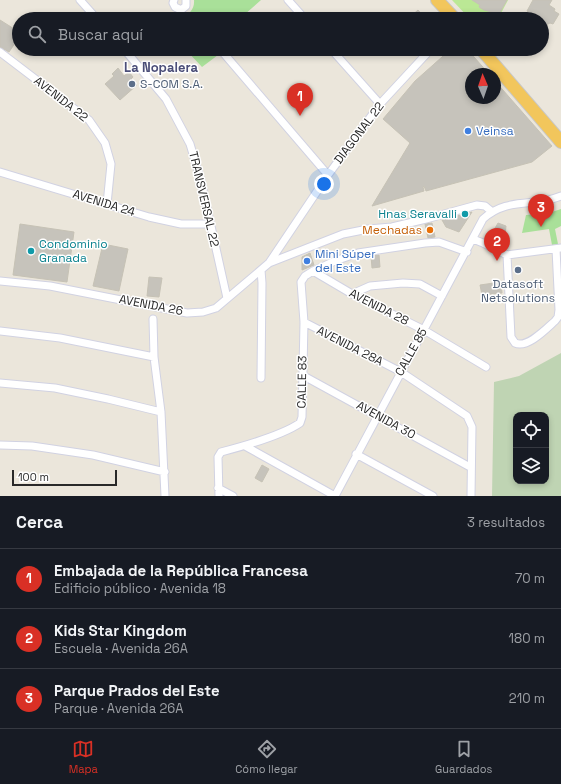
<!DOCTYPE html>
<html lang="es">
<head>
<meta charset="utf-8">
<style>
	body { margin:0; font-family:"Space Grotesk",sans-serif; background:#242831; color:#f1f3f6 }
	.controls { position:absolute; right:12px; bottom:12px; display:grid; overflow:hidden; border-radius:8px; box-shadow:0 2px 6px #0003 }
	.controls button { width:36px; height:36px; display:grid; place-items:center; padding:0; border:0; border-bottom:1px solid #363941; background:#171b24; color:#f1f3f6; font:20px sans-serif }
	.compass { position:absolute; left:465px; top:68px; width:36px; height:36px; border-radius:50%; background:#171b24; box-shadow:0 2px 6px #0003; rotate:358deg }
	.scale { position:absolute; left:12px; bottom:10px; width:105px; box-sizing:border-box; padding-left:4px; border:2px solid #292929; border-top:0; font-size:11px; line-height:14px; white-space:nowrap; color:#292929; -webkit-text-stroke:3px #fff; paint-order:stroke }
	.you { position:absolute; left:324px; top:184px; width:14px; height:14px; margin:-10px; border:3px solid #fff; border-radius:50%; background:#1a73e8; box-shadow:0 0 0 6px #1a73e833 }
	.badge { display:grid; place-items:center; width:26px; height:26px; border-radius:50%; background:#d93025; color:#fff; font-size:13px; font-weight:700 }
	.pin { position:absolute; translate:-50% -33px; filter:drop-shadow(0 1px 2px #0008) }
	.pin::after { content:''; position:absolute; top:21px; width:14px; height:12px; background:inherit; clip-path:polygon(0 0,100% 0,50% 100%) }
	.list { margin:0; padding:0; list-style:none }
	h2 { display:flex; justify-content:space-between; align-items:center; height:52px; margin:0; padding:0 16px; font-size:17px }
	h2 small { font-size:13px; font-weight:400; color:#9ea1a6 }
	.list li { display:grid; grid-template-columns:26px 1fr auto; gap:12px; align-items:center; box-sizing:border-box; height:60px; padding:0 16px; border-top:1px solid #363941 }
	.list b { display:block; font-size:15px; white-space:nowrap }
	.list p { margin:0; font-size:13px; white-space:nowrap; color:#9ea1a6 }
	.list em { font-size:13px; font-style:normal; color:#9ea1a6 }
	.icon { flex:none; width:22px; height:22px; fill:none; stroke:currentColor; stroke-width:2; stroke-linecap:round; stroke-linejoin:round }
	.map { position:relative; flex:none; width:561px; height:496px; overflow:hidden }
	.search { position:absolute; background:#171b24; box-shadow:0 2px 6px #0003; left:12px; right:12px; top:12px; height:44px; display:flex; align-items:center; gap:10px; box-sizing:border-box; padding:0 14px; border-radius:22px; color:#9ea1a6; font-size:15px }
	.sheet { height:232px; background:#171b24 }
	nav { display:flex; justify-content:space-around; align-items:center; box-sizing:border-box; height:56px; border-top:1px solid #363941; background:#171b24; font-size:11px; color:#9ea1a6 }
	nav a { display:grid; justify-items:center; gap:2px }
	nav .on { color:#d93025 }
	.map>svg:first-child { display:block }
	.green { fill:#a9e099 }
	.cemetery { fill:#bfd4b3; fill-rule:evenodd }
	.pitch { fill:#bbe895 }
	.building { fill:#c6c3bb; stroke:#c6c2b5 }
	.lines { fill:none; stroke-linecap:round; stroke-linejoin:round }
	.minor-casing { stroke:#d1d2e2; stroke-width:9 }
	.trunk-casing { stroke:#c7c7c7; stroke-width:14 }
	.minor { stroke:#fff; stroke-width:7 }
	.trunk { stroke:#f2c65c; stroke-width:12 }
	.service-dot { fill:#5c6f8a; stroke:#fff; stroke-width:1.5 }
	.shop-dot { fill:#3f7fe0; stroke:#fff; stroke-width:1.5 }
	.culture-dot { fill:#0f9aa8; stroke:#fff; stroke-width:1.5 }
	.food-dot { fill:#e8710a; stroke:#fff; stroke-width:1.5 }
	.labels { text-anchor:middle; dominant-baseline:central; stroke-width:3; stroke-linejoin:round; paint-order:stroke }
	.service-label { font-size:12px; fill:#4e5e75; stroke:#fff; text-anchor:start }
	.street-label { font-size:12px; fill:#292929; stroke:#fff }
	.shop-label { font-size:12px; fill:#366cbe; stroke:#fff; text-anchor:start }
	.culture-label { font-size:12px; fill:#0d838f; stroke:#fff; text-anchor:end }
	.food-label { font-size:12px; fill:#c56008; stroke:#fff; text-anchor:end }
	.neighbourhood-label { font-size:13px; font-weight:bold; fill:#4b4e78; stroke:#fff }
</style>
</head>
<body>
<div class="map">
<svg width="561" height="496" viewBox="0 0 561 496">
	<rect width="100%" height="100%" fill="#ebe6db"/>
	<path class="green" d="M 194,0 L 261,0 L 244,15 L 247,19 L 159,19 L 167,12 C 170,13 173,16 176,16 C 187,18 195,10 194,0 Z
		M 185,49 L 220,49 L 218,55 L 202,67 Z
		M 561,209 L 561,226 L 555,229 L 558,244 L 552,245 L 549,229 L 522,233 L 526,215 L 549,213 Z"/>
	<path class="cemetery" d="M 561,353 L 561,496 L 492,496 L 494,382 L 519,376 ZM 516,415 L 546,415 L 546,481 L 516,481 Z"/>
	<path class="pitch" d="M 452,0 L 508,0 L 498,19 L 470,19 Z"/>
	<path class="building" d="M 472,0 L 507,0 L 499,14 L 484,10 L 479,7 L 480,5 Z
		M 533,0 L 552,0 L 549,5 L 555,9 L 554,11 L 559,14 L 553,24 L 550,23 L 542,27 L 542,19 L 526,19 L 530,13 L 527,11 Z
		M 418,10 L 426,19 L 408,19 Z
		M 0,20 L 19,32 L 19,37 L 9,52 L 0,47 Z
		M 451,49 L 467,49 L 489,74 L 471,74 L 471,98 L 495,98 L 495,81 L 552,146 L 532,162 L 426,191 L 424,186 L 423,187 L 424,191 L 372,206 L 410,143 L 383,119 L 415,81 Z
		M 118,68 L 124,76 L 129,72 L 133,77 L 131,79 L 137,85 L 120,100 L 105,84 L 114,76 L 112,74 Z
		M 472,212 L 459,232 L 446,227 L 442,220 Z
		M 432,223 L 435,237 L 428,238 L 425,224 Z
		M 498,223 L 506,226 L 504,245 L 492,240 L 490,237 Z
		M 20,224 L 74,232 L 67,282 L 13,275 Z
		M 103,244 L 128,249 L 119,291 L 93,286 Z
		M 310,253 L 314,265 L 302,270 L 302,257 Z
		M 379,255 L 380,267 L 372,268 L 371,256 Z
		M 149,277 L 162,278 L 159,297 L 147,296 Z
		M 501,282 L 502,293 L 482,295 L 480,285 Z
		M 262,465 L 269,469 L 262,482 L 255,478 Z"/>
	<g class="lines">
		<defs>
			<path id="minor" d="M 80,0 L 97,19
				M 174,0 L 173,3 L 175,7 L 181,10 L 186,6 L 186,0
				M 288,0 L 305,19
				M 124,49 L 166,99 L 190,144 L 201,181 L 227,298
				M 220,49 L 328,175
				M 331,49 L 380,104
				M 0,52 L 89,120 L 105,143 L 111,164 L 107,204
				M 0,172 L 149,217 L 181,224 L 210,224
				M 473,239 L 483,243 L 507,255 L 561,248
				M 507,255 L 511,337 L 515,343 C 527,349 546,329 555,321 L 558,317 L 559,310 L 556,249
				M 269,263 L 328,175 L 380,104 L 431,49
				M 313,271 L 352,294 L 424,330 L 486,367
				M 0,281 L 50,286 L 187,313 L 203,312 L 216,308 L 269,263 L 343,234 L 368,229 L 392,227 L 426,219 L 477,205 L 485,206 L 491,211
				M 352,294 L 370,286 L 403,283 L 420,284 L 442,296
				M 153,319 L 154,357 L 161,412 L 165,496
				M 304,322 L 401,372 L 467,416 L 472,427 L 471,496
				M 0,331 L 60,338 L 154,357
				M 302,375 L 470,467
				M 261,378 L 262,283 L 261,270
				M 0,383 L 55,388 L 108,399 L 161,412
				M 0,445 L 32,446 L 93,455 L 165,472
				M 245,446 L 335,496
				M 356,454 L 433,496
				M 218,488 L 233,496
				M 219,496 L 218,457 L 221,452 C 244,446 281,436 300,423 L 302,417 L 304,322 L 301,282 L 305,276 L 313,271 L 335,261 L 358,253 L 425,243 L 439,242 L 467,252
				M 335,496 L 483,219 C 499,204 516,204 536,202 C 545,202 553,199 561,196"/>
			<path id="trunk" d="M 437,0 L 455,19
				M 481,49 L 561,142"/>
		</defs>
		<use href="#minor" class="minor-casing"/>
		<use href="#trunk" class="trunk-casing"/>
		<use href="#minor" class="minor"/>
		<use href="#trunk" class="trunk"/>
	</g>
	<g class="service-dot">
		<circle cx="132" cy="84" r="4"/>
		<circle cx="518" cy="270" r="4"/>
	</g>
	<g class="shop-dot">
		<circle cx="468" cy="131" r="4"/>
		<circle cx="307" cy="261" r="4"/>
	</g>
	<g class="culture-dot">
		<circle cx="465" cy="214" r="4"/>
		<circle cx="31" cy="251" r="4"/>
	</g>
	<circle class="food-dot" cx="430" cy="230" r="4"/>
	<g class="labels">
		<g class="service-label">
			<text x="140" y="84">S-COM S.A.</text>
			<text x="518" y="284" text-anchor="middle">Datasoft<tspan x="518" dy="14">Netsolutions</tspan></text>
		</g>
		<g class="street-label">
			<text transform="translate(61 99) rotate(38)">AVENIDA 22</text>
			<text transform="translate(359 133) rotate(-53)">DIAGONAL 22</text>
			<text transform="translate(204 199) rotate(77)">TRANSVERSAL 22</text>
			<text transform="translate(104 203) rotate(17)">AVENIDA 24</text>
			<text transform="translate(151 305) rotate(11)">AVENIDA 26</text>
			<text transform="translate(379 307) rotate(27)">AVENIDA 28</text>
			<text transform="translate(350 346) rotate(27)">AVENIDA 28A</text>
			<text transform="translate(411 352) rotate(-61)">CALLE 85</text>
			<text transform="translate(302 382) rotate(-89)">CALLE 83</text>
			<text transform="translate(386 420) rotate(29)">AVENIDA 30</text>
		</g>
		<g class="shop-label">
			<text x="476" y="131">Veinsa</text>
			<text x="315" y="254">Mini Súper<tspan x="315" dy="14">del Este</tspan></text>
		</g>
		<g class="culture-label">
			<text x="457" y="214">Hnas Seravalli</text>
			<text x="39" y="244" text-anchor="start">Condominio<tspan x="39" dy="14">Granada</tspan></text>
		</g>
		<g class="food-label">
			<text x="422" y="230">Mechadas</text>
		</g>
		<g class="neighbourhood-label">
			<text x="161" y="67">La Nopalera</text>
		</g>
	</g>
</svg>
<div class="controls">
<button><svg class="icon" aria-label="locate" viewBox="0 0 24 24"><circle cx="12" cy="12" r="6"/><path d="M12 2v4M12 18v4M2 12h4M18 12h4"/></svg></button>
<button><svg class="icon" aria-label="layers" viewBox="0 0 24 24"><path d="M12 4l9 5-9 5-9-5zM3 14l9 5 9-5"/></svg></button>
</div>
<svg class="compass" viewBox="-18 -18 36 36"><path d="M0-13l5 13h-10z" fill="#e53935"/><path d="M0 13l5-13h-10z" fill="#9ea1a6"/></svg>
<div class="scale">100 m</div>
<div class="you"></div>
<div class="pin badge" style="left:300px;top:116px">1</div>
<div class="pin badge" style="left:497px;top:261px">2</div>
<div class="pin badge" style="left:541px;top:227px">3</div>
<div class="search"><svg class="icon" aria-label="search" viewBox="0 0 24 24"><circle cx="10" cy="10" r="6"/><path d="M15 15l6 6"/></svg>Buscar aquí</div>
</div>
<section class="sheet">
<h2>Cerca<small>3 resultados</small></h2>
<ul class="list">
<li><span class="badge">1</span><div><b>Embajada de la República Francesa</b><p>Edificio público · Avenida 18</p></div><em>70 m</em></li>
<li><span class="badge">2</span><div><b>Kids Star Kingdom</b><p>Escuela · Avenida 26A</p></div><em>180 m</em></li>
<li><span class="badge">3</span><div><b>Parque Prados del Este</b><p>Parque · Avenida 26A</p></div><em>210 m</em></li>
</ul>
</section>
<nav>
<a class="on"><svg class="icon" aria-label="map" viewBox="0 0 24 24"><path d="M3 6l6-2 6 2 6-2v14l-6 2-6-2-6 2zM9 4v14M15 6v14"/></svg>Mapa</a>
<a><svg class="icon" aria-label="directions" viewBox="0 0 24 24"><path d="M12 3l9 9-9 9-9-9zM9 14v-3h6M13 9l2 2-2 2"/></svg>Cómo llegar</a>
<a><svg class="icon" aria-label="saved" viewBox="0 0 24 24"><path d="M7 4h10v16l-5-4-5 4z"/></svg>Guardados</a>
</nav>
</body>
</html>
